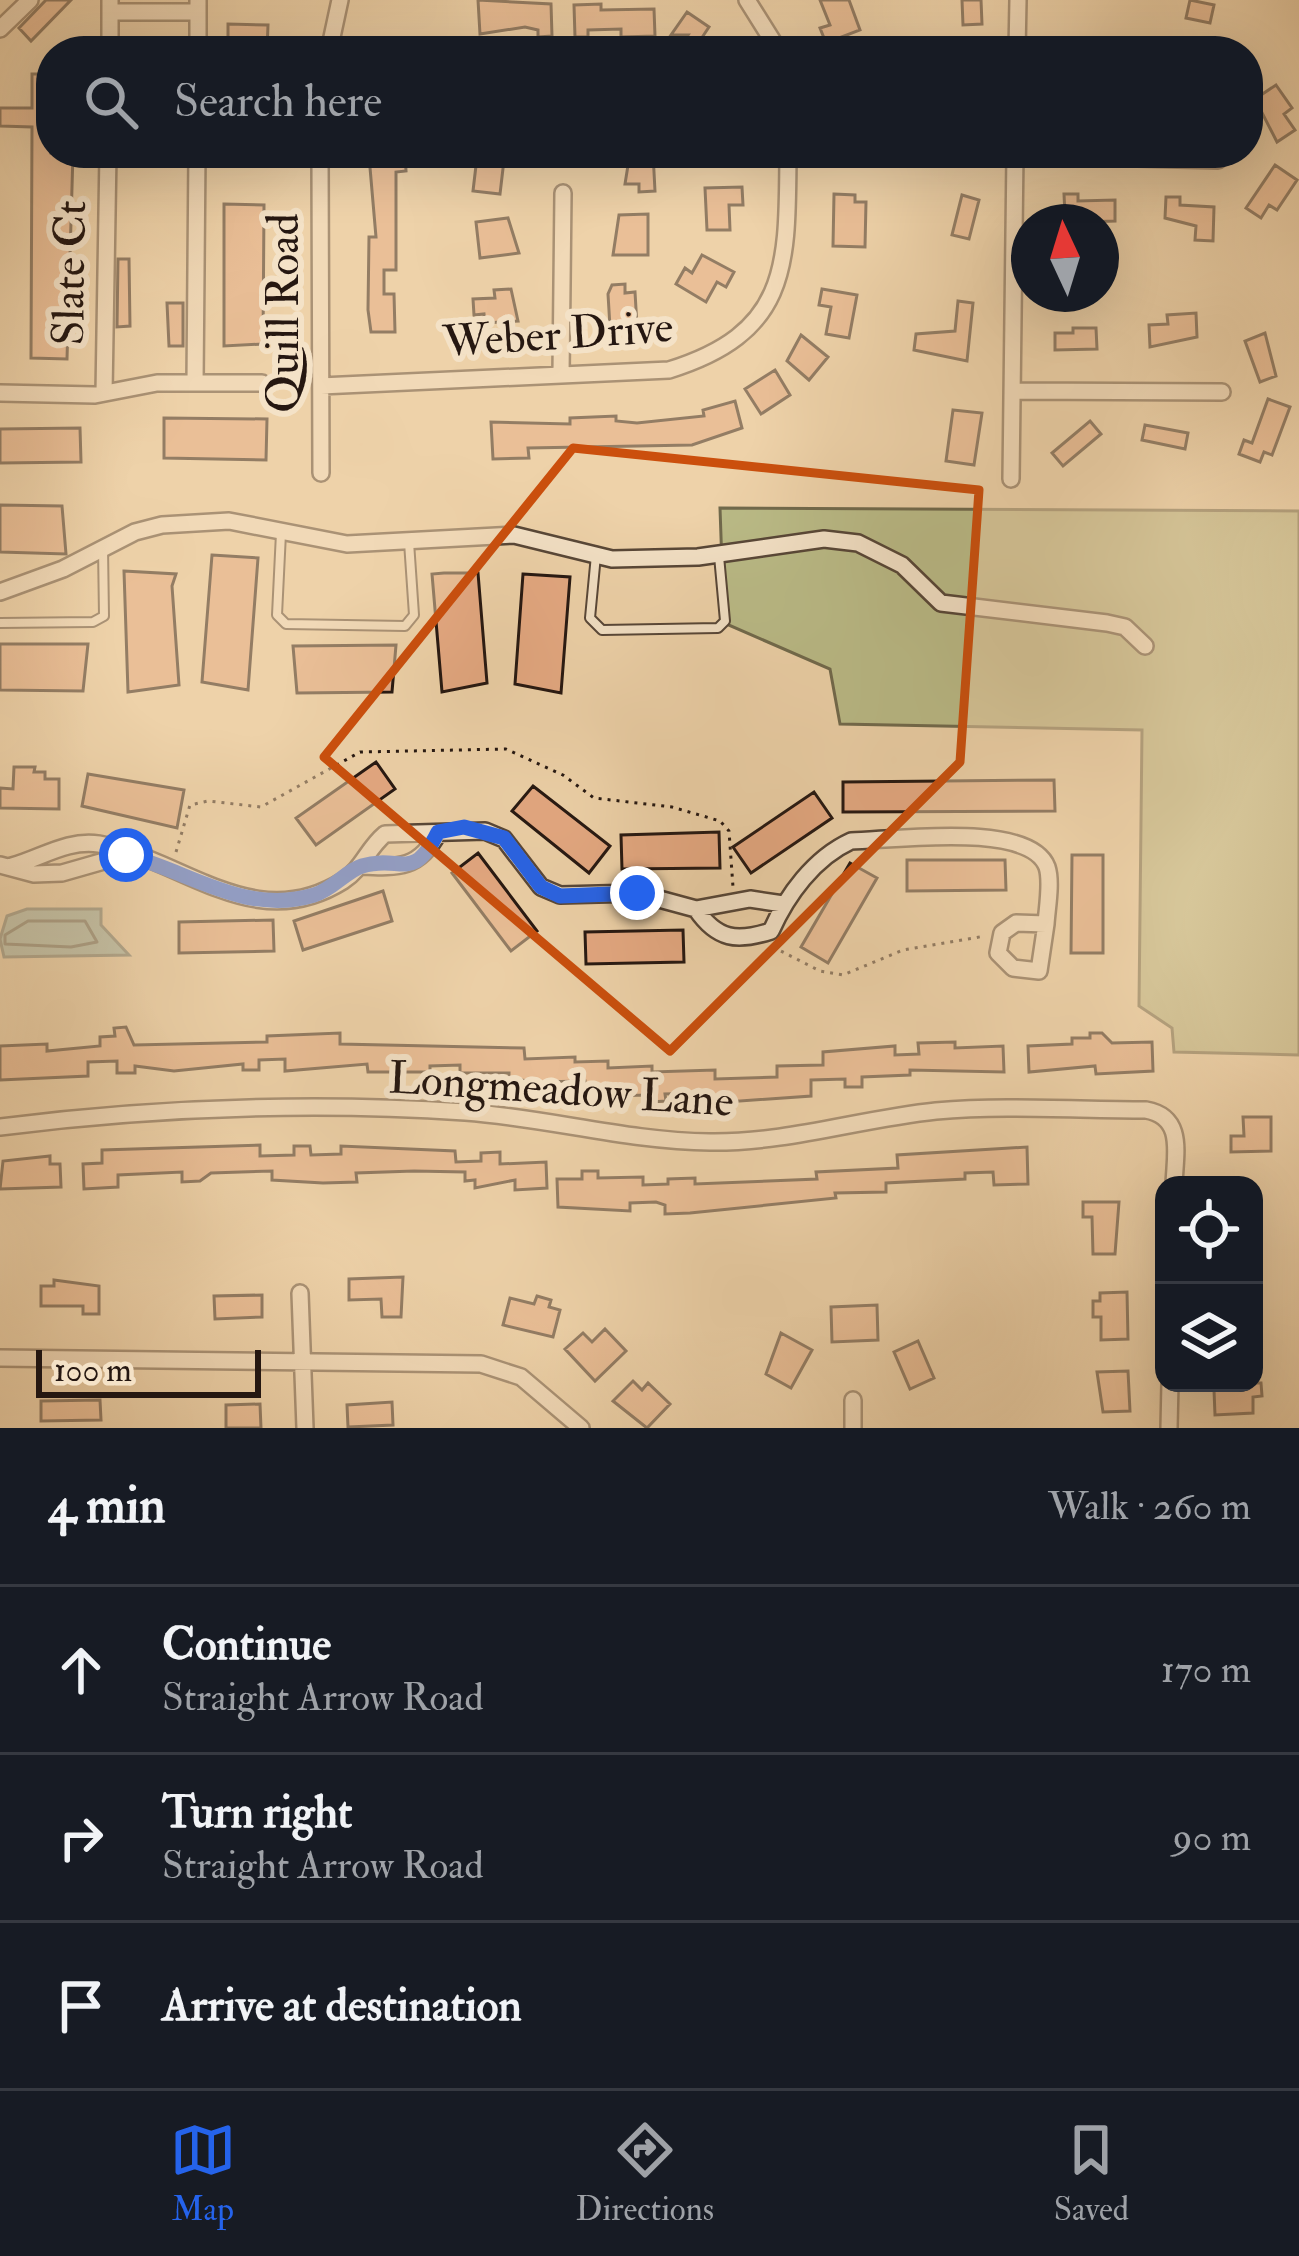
<!DOCTYPE html>
<html lang="en">
<head>
<meta charset="utf-8">
<style>
	body { margin:0; font-family:"IM FELL Double Pica",serif; background:#242831; color:#f1f3f6 }
	.controls { position:absolute; right:36px; bottom:36px; display:grid; overflow:hidden; border-radius:24px; box-shadow:0 12px 48px #0002 }
	.controls button { width:108px; height:108px; display:grid; place-items:center; padding:0; border:0; border-bottom:3px solid #363941; background:#171b24; color:#f1f3f6; font:60px sans-serif }
	.compass { position:absolute; left:1011px; top:204px; width:108px; height:108px; border-radius:50%; background:#171b24; box-shadow:0 12px 48px #0002; rotate:356deg }
	.scale { position:absolute; left:36px; bottom:30px; width:225px; box-sizing:border-box; padding-left:12px; border:6px solid #251711; border-top:0; font-size:33px; line-height:42px; white-space:nowrap; color:#251711; -webkit-text-stroke:9px #f4e2c7; paint-order:stroke }
	.stop { position:absolute; width:36px; height:36px; margin:-27px; border:9px solid #2563eb; border-radius:50%; background:#fff }
	.stop.end { background:#2563eb; border-color:#fff; box-shadow:0 3px 12px #0008 }
	.list { margin:0; padding:0; list-style:none }
	h2 { display:flex; justify-content:space-between; align-items:center; height:156px; margin:0; padding:0 48px; font-size:51px }
	h2 small { font-size:39px; font-weight:400; color:#9ea1a6 }
	.list li { display:grid; grid-template-columns:78px 1fr auto; gap:36px; align-items:center; box-sizing:border-box; height:168px; padding:0 48px; border-top:3px solid #363941 }
	.list b { display:block; font-size:45px; white-space:nowrap }
	.list p { margin:0; font-size:39px; white-space:nowrap; color:#9ea1a6 }
	.list em { font-size:39px; font-style:normal; color:#9ea1a6 }
	.icon { flex:none; width:66px; height:66px; fill:none; stroke:currentColor; stroke-width:2; stroke-linecap:round; stroke-linejoin:round }
	.map { position:relative; flex:none; width:1299px; height:1428px; overflow:hidden }
	.search { position:absolute; background:#171b24; box-shadow:0 12px 48px #0002; left:36px; right:36px; top:36px; height:132px; display:flex; align-items:center; gap:30px; box-sizing:border-box; padding:0 42px; border-radius:48px; color:#9ea1a6; font-size:45px }
	.sheet { height:660px; background:#171b24 }
	nav { display:flex; justify-content:space-around; align-items:center; box-sizing:border-box; height:168px; border-top:3px solid #363941; background:#171b24; font-size:33px; color:#9ea1a6 }
	nav a { display:grid; justify-items:center; gap:6px }
	nav .on { color:#2563eb }
	.map>svg:first-child { display:block }
	.green { fill:#babb87; stroke:#70694c; stroke-width:3 }
	.water { fill:#99b7aa; stroke:#6b776d; stroke-width:3 }
	.lines { fill:none; stroke-linecap:round; stroke-linejoin:round }
	.shore { stroke:#5f675e; stroke-width:3 }
	.building { fill:#e5a982; stroke:#251711; stroke-width:3 }
	.lane-casing { stroke:#574637; stroke-width:12 }
	.street-casing { stroke:#574637; stroke-width:20 }
	.path { stroke:#251711; stroke-width:3; stroke-dasharray:3 6; stroke-linecap:butt }
	.lane { stroke:#f4e2c7; stroke-width:8 }
	.street { stroke:#f4e2c7; stroke-width:15 }
	.route { stroke:#2563eb; stroke-width:15 }
	.marked { fill:none; stroke:#cb4f0d; stroke-width:9; stroke-linejoin:round }
	.labels { text-anchor:middle; dominant-baseline:central; stroke-width:12; stroke-linejoin:round; paint-order:stroke }
	.street-label { font-size:45px; fill:#251711; stroke:#f4e2c7 }
</style>
</head>
<body>
<div class="map">
<svg width="1299" height="1428" viewBox="0 0 1299 1428">
	<rect width="100%" height="100%" fill="#eed2a9"/>
	<filter id="stains"><feTurbulence type="fractalNoise" baseFrequency=".00167" numOctaves="4"/><feColorMatrix values="0 0 0 0 .2 0 0 0 0 .09 0 0 0 0 .02 0 0 0 .5 -.17"/></filter>
	<radialGradient id="worn" r=".72"><stop offset=".6" stop-color="#630" stop-opacity="0"/><stop offset="1" stop-color="#630" stop-opacity=".3"/></radialGradient>
	<path class="green" d="M 720,508 L 1299,511 L 1299,1055 L 1174,1052 L 1172,1028 L 1139,1006 L 1142,730 L 840,724 L 830,669 L 724,623 Z"/>
	<path class="water" d="M 27,909 L 101,909 L 101,925 L 129,955 L 4,957 L 0,939 L 7,916 Z"/>
	<g class="lines">
		<path class="shore" d="M 28,921 L 85,921 L 97,942 L 71,947 L 5,944 L 5,935 Z"/>
	</g>
	<path class="building" d="M 46,0 L 71,0 L 31,41 L 19,28 Z
		M 478,0 L 551,4 L 552,36 L 538,37 L 538,30 L 525,27 L 480,34 Z
		M 820,0 L 849,0 L 860,30 L 826,43 L 820,28 L 830,25 Z
		M 962,0 L 981,0 L 982,24 L 963,25 Z
		M 1190,0 L 1214,5 L 1210,23 L 1186,18 Z
		M 601,4 L 601,10 L 654,9 L 655,36 L 621,37 L 621,29 L 588,30 L 588,37 L 575,37 L 574,5 Z
		M 687,12 L 709,27 L 693,51 L 680,46 L 688,35 L 671,35 Z
		M 228,24 L 268,25 L 267,51 L 228,51 Z
		M 32,74 L 51,74 L 51,153 L 73,153 L 67,359 L 31,358 L 32,127 L 0,126 L 0,108 L 32,108 Z
		M 1276,85 L 1292,108 L 1284,114 L 1295,130 L 1277,142 L 1255,99 Z
		M 226,153 L 265,153 L 265,166 L 226,164 Z
		M 378,153 L 405,153 L 406,171 L 396,172 L 396,270 L 384,270 L 384,294 L 394,294 L 395,332 L 371,332 L 368,310 L 369,237 L 376,237 L 369,156 Z
		M 630,153 L 653,153 L 655,191 L 639,192 L 639,184 L 625,184 Z
		M 477,157 L 504,160 L 500,194 L 473,191 Z
		M 1275,165 L 1297,180 L 1277,210 L 1269,205 L 1261,218 L 1246,208 Z
		M 742,187 L 743,205 L 729,205 L 730,230 L 707,230 L 705,188 Z
		M 834,194 L 855,195 L 855,202 L 866,202 L 865,247 L 833,246 Z
		M 1064,194 L 1078,194 L 1078,201 L 1115,200 L 1115,221 L 1084,222 L 1083,215 L 1065,215 Z
		M 962,195 L 979,200 L 969,239 L 952,235 Z
		M 1166,197 L 1180,197 L 1180,205 L 1214,207 L 1213,241 L 1195,240 L 1196,226 L 1165,218 Z
		M 224,204 L 264,205 L 263,344 L 224,346 Z
		M 648,214 L 648,255 L 613,255 L 619,215 Z
		M 508,218 L 519,253 L 480,258 L 476,222 Z
		M 702,255 L 734,272 L 726,287 L 717,282 L 706,302 L 676,284 L 685,268 L 692,273 Z
		M 118,259 L 129,259 L 130,326 L 117,327 Z
		M 625,284 L 625,293 L 635,292 L 637,326 L 610,327 L 608,294 L 612,285 Z
		M 511,289 L 518,321 L 485,323 L 484,314 L 474,315 L 473,299 L 495,298 L 494,290 Z
		M 822,289 L 857,295 L 849,338 L 826,334 L 831,307 L 819,305 Z
		M 958,301 L 973,303 L 967,361 L 914,350 L 916,334 L 955,331 Z
		M 167,303 L 183,303 L 183,346 L 169,346 Z
		M 1196,313 L 1197,337 L 1150,347 L 1149,325 L 1168,324 L 1167,315 Z
		M 1073,328 L 1096,328 L 1097,349 L 1055,350 L 1055,333 L 1073,333 Z
		M 1265,333 L 1276,376 L 1260,382 L 1245,341 Z
		M 801,335 L 828,357 L 809,380 L 787,361 Z
		M 775,370 L 790,395 L 761,414 L 745,389 Z
		M 1268,399 L 1290,407 L 1272,455 L 1264,452 L 1260,462 L 1239,454 L 1244,440 L 1252,443 Z
		M 735,401 L 742,428 L 692,445 L 528,448 L 529,458 L 493,459 L 491,422 L 570,424 L 570,418 L 616,416 L 616,421 L 637,423 L 704,416 L 703,410 Z
		M 953,410 L 982,413 L 974,465 L 946,461 Z
		M 164,418 L 267,419 L 266,460 L 164,458 Z
		M 1090,421 L 1101,434 L 1063,466 L 1052,453 Z
		M 1145,425 L 1188,433 L 1185,449 L 1142,440 Z
		M 80,428 L 81,462 L 0,463 L 0,429 Z
		M 0,505 L 62,506 L 66,554 L 0,552 Z
		M 212,555 L 258,558 L 248,690 L 202,682 Z
		M 124,571 L 176,574 L 172,586 L 179,685 L 128,692 Z
		M 444,573 L 478,573 L 487,683 L 442,692 L 432,574 Z
		M 523,574 L 570,577 L 561,693 L 515,684 Z
		M 0,644 L 88,644 L 83,691 L 0,690 Z
		M 396,645 L 392,692 L 297,693 L 293,646 Z
		M 376,762 L 395,789 L 316,845 L 296,818 Z
		M 14,767 L 35,767 L 34,772 L 45,772 L 45,779 L 59,779 L 59,809 L 0,808 L 0,788 L 13,789 Z
		M 88,774 L 184,790 L 177,828 L 82,806 Z
		M 1054,780 L 1055,811 L 843,812 L 843,782 Z
		M 533,786 L 610,846 L 589,873 L 512,811 Z
		M 814,792 L 832,818 L 751,873 L 733,847 Z
		M 719,832 L 720,868 L 622,869 L 621,835 Z
		M 478,853 L 537,931 L 511,951 L 452,873 Z
		M 1072,855 L 1103,855 L 1103,953 L 1071,953 Z
		M 907,860 L 1005,860 L 1006,890 L 907,891 Z
		M 850,863 L 877,878 L 828,963 L 801,947 Z
		M 383,891 L 392,921 L 303,950 L 294,921 Z
		M 273,920 L 274,951 L 179,953 L 179,922 Z
		M 683,930 L 684,962 L 586,964 L 585,932 Z
		M 126,1027 L 134,1045 L 267,1042 L 267,1036 L 340,1033 L 340,1044 L 524,1048 L 525,1059 L 575,1057 L 575,1062 L 608,1061 L 608,1068 L 652,1066 L 652,1072 L 715,1070 L 715,1079 L 777,1077 L 777,1066 L 823,1065 L 823,1052 L 895,1046 L 895,1055 L 919,1054 L 918,1043 L 955,1042 L 955,1048 L 1003,1046 L 1004,1072 L 910,1070 L 910,1075 L 862,1077 L 862,1087 L 845,1087 L 845,1079 L 811,1080 L 811,1096 L 699,1104 L 699,1093 L 665,1094 L 666,1101 L 650,1102 L 650,1095 L 603,1096 L 602,1089 L 585,1089 L 585,1081 L 534,1082 L 509,1078 L 509,1073 L 460,1073 L 460,1065 L 430,1066 L 430,1072 L 368,1072 L 367,1064 L 285,1071 L 285,1059 L 259,1060 L 259,1070 L 243,1070 L 243,1064 L 174,1071 L 135,1066 L 135,1073 L 117,1073 L 117,1061 L 88,1062 L 88,1076 L 0,1080 L 0,1046 L 47,1044 L 47,1051 L 100,1046 L 100,1037 L 115,1036 L 114,1028 Z
		M 1090,1033 L 1102,1033 L 1112,1043 L 1152,1042 L 1153,1071 L 1096,1074 L 1095,1066 L 1029,1072 L 1028,1046 L 1072,1044 L 1072,1038 L 1090,1038 Z
		M 1243,1117 L 1271,1117 L 1271,1151 L 1231,1152 L 1231,1136 L 1244,1136 Z
		M 260,1145 L 260,1156 L 294,1155 L 294,1146 L 310,1146 L 311,1155 L 341,1154 L 341,1146 L 455,1151 L 456,1162 L 481,1161 L 481,1153 L 500,1152 L 500,1164 L 546,1162 L 547,1188 L 515,1190 L 515,1180 L 475,1188 L 475,1180 L 465,1181 L 465,1172 L 414,1171 L 356,1173 L 357,1182 L 323,1183 L 272,1180 L 272,1171 L 211,1173 L 200,1181 L 182,1182 L 182,1172 L 118,1175 L 118,1187 L 84,1189 L 83,1164 L 102,1163 L 102,1150 Z
		M 1027,1147 L 1028,1184 L 994,1185 L 993,1172 L 965,1173 L 965,1179 L 886,1183 L 886,1192 L 835,1193 L 836,1198 L 690,1213 L 665,1214 L 665,1205 L 656,1202 L 630,1203 L 630,1211 L 558,1207 L 557,1179 L 582,1179 L 582,1171 L 598,1171 L 598,1178 L 643,1177 L 643,1185 L 668,1184 L 668,1179 L 695,1178 L 695,1184 L 817,1179 L 816,1172 L 898,1168 L 897,1155 Z
		M 50,1156 L 50,1164 L 60,1164 L 61,1187 L 0,1189 L 3,1161 Z
		M 1083,1202 L 1119,1202 L 1115,1254 L 1093,1254 L 1092,1217 L 1083,1217 Z
		M 403,1277 L 401,1317 L 382,1317 L 381,1299 L 349,1300 L 349,1279 Z
		M 54,1280 L 99,1286 L 99,1314 L 83,1314 L 83,1306 L 41,1306 L 41,1286 L 54,1286 Z
		M 1127,1292 L 1128,1339 L 1101,1340 L 1101,1317 L 1093,1317 L 1093,1301 L 1100,1301 L 1100,1293 Z
		M 262,1295 L 262,1317 L 215,1319 L 214,1296 Z
		M 537,1296 L 551,1300 L 549,1307 L 560,1310 L 553,1337 L 503,1325 L 510,1298 L 534,1304 Z
		M 877,1305 L 878,1340 L 832,1342 L 831,1307 Z
		M 605,1329 L 626,1351 L 595,1381 L 565,1349 L 583,1333 L 592,1342 Z
		M 781,1333 L 812,1350 L 791,1388 L 766,1374 Z
		M 918,1341 L 934,1378 L 910,1389 L 894,1352 Z
		M 1128,1371 L 1130,1411 L 1103,1412 L 1097,1372 Z
		M 633,1381 L 642,1390 L 648,1383 L 670,1404 L 647,1428 L 613,1401 Z
		M 1231,1383 L 1261,1383 L 1262,1396 L 1253,1397 L 1253,1413 L 1215,1415 L 1214,1390 L 1232,1389 Z
		M 100,1400 L 101,1420 L 41,1421 L 41,1401 Z
		M 392,1402 L 393,1425 L 348,1427 L 347,1405 Z
		M 260,1404 L 261,1428 L 226,1428 L 226,1405 Z"/>
	<g class="lines">
		<defs>
			<path id="lane" d="M 281,533 L 277,615 L 286,624 L 405,626 L 414,615 L 409,542
				M 596,555 L 590,618 L 602,630 L 718,628 L 725,621 L 719,556
				M 0,623 L 93,622 L 104,616 L 103,548"/>
			<path id="street" d="M 747,0 L 779,51
				M 111,12 L 198,12
				M 0,29 L 30,0
				M 110,51 L 110,0
				M 198,51 L 198,0
				M 329,51 L 340,0
				M 1017,51 L 1018,0
				M 320,153 L 321,473
				M 1015,155 L 1218,160
				M 561,374 L 563,193
				M 195,383 L 197,153
				M 321,386 L 669,370 C 791,332 787,264 788,153
				M 1012,391 L 1222,392
				M 0,393 L 95,395 L 157,383 L 262,383
				M 104,393 L 108,153
				M 1011,479 L 1015,153
				M 0,592 L 63,569 L 135,532 L 162,525 L 229,521 L 347,544 L 514,535 L 612,559 L 698,557 L 824,539 L 858,543 L 902,565 L 941,603 L 1107,623 L 1125,627 L 1145,646
				M 0,865 L 34,874 L 62,873 L 125,855
				M 12,866 C 41,858 68,839 99,844 C 182,858 254,937 343,881 C 363,868 367,849 385,834 L 485,831 L 504,839 L 541,887 L 560,895 L 637,893 L 696,909 L 750,899 L 783,904
				M 362,866 C 399,868 420,868 438,833
				M 696,909 C 717,940 737,942 771,931 C 787,895 814,858 851,841 C 894,840 1030,821 1047,867 C 1052,882 1047,908 1046,924 L 1016,923 L 1002,933 L 998,953 L 1013,968 L 1039,971 L 1046,924
				M 0,1127 C 153,1108 312,1102 465,1112 C 548,1118 627,1141 710,1142 C 788,1143 859,1119 936,1111 C 1005,1105 1076,1110 1146,1110 C 1185,1117 1175,1154 1174,1185
				M 300,1293 L 305,1428
				M 0,1358 L 481,1364 L 521,1377 L 581,1428
				M 853,1400 L 853,1428
				M 1169,1428 L 1170,1383"/>
		</defs>
		<use href="#lane" class="lane-casing"/>
		<use href="#street" class="street-casing"/>
		<path class="path" d="M 176,852 L 190,805 L 208,801 L 261,807 L 360,752 L 506,749 L 563,775 L 594,798 L 672,807 L 720,821 L 729,831 L 733,887
			M 773,947 L 820,971 L 843,975 L 903,950 L 985,936"/>
		<use href="#lane" class="lane"/>
		<use href="#street" class="street"/>
	</g>
	<g class="lines">
		<path class="route" d="M 126,855 C 189,871 245,916 314,895 C 332,890 346,871 362,866 C 402,854 412,884 438,832 L 464,827 L 504,838 L 541,887 L 560,896 L 637,893"/>
	</g>
	<path d="M0 0H1299V1428H0ZM 573,448 L 979,490 L 960,762 L 670,1051 L 324,757 Z" fill="#eed2a9" fill-opacity=".55" fill-rule="evenodd"/>
	<path class="marked" d="M 573,448 L 979,490 L 960,762 L 670,1051 L 324,757 Z"/>
	<g class="labels">
		<g class="street-label">
			<text transform="translate(70 273) rotate(-89)">Slate Ct</text>
			<text transform="translate(284 313) rotate(-90)">Quill Road</text>
			<text transform="translate(558 335) rotate(-4)">Weber Drive</text>
			<text transform="translate(561 1090) rotate(4)">Longmeadow Lane</text>
		</g>
	</g>
	<rect width="100%" height="100%" filter="url(#stains)"/>
	<rect width="100%" height="100%" fill="url(#worn)"/>
</svg>
<div class="controls">
<button><svg class="icon" aria-label="locate" viewBox="0 0 24 24"><circle cx="12" cy="12" r="6"/><path d="M12 2v4M12 18v4M2 12h4M18 12h4"/></svg></button>
<button><svg class="icon" aria-label="layers" viewBox="0 0 24 24"><path d="M12 4l9 5-9 5-9-5zM3 14l9 5 9-5"/></svg></button>
</div>
<svg class="compass" viewBox="-18 -18 36 36"><path d="M0-13l5 13h-10z" fill="#e53935"/><path d="M0 13l5-13h-10z" fill="#9ea1a6"/></svg>
<div class="scale">100 m</div>
<div class="stop" style="left:126px;top:855px"></div>
<div class="stop end" style="left:637px;top:893px"></div>
<div class="search"><svg class="icon" aria-label="search" viewBox="0 0 24 24"><circle cx="10" cy="10" r="6"/><path d="M15 15l6 6"/></svg>Search here</div>
</div>
<section class="sheet">
<h2>4 min<small>Walk · 260 m</small></h2>
<ul class="list">
<li><svg class="icon" aria-label="ahead" viewBox="0 0 24 24"><path d="M12 20V5M6 11l6-6 6 6"/></svg><div><b>Continue</b><p>Straight Arrow Road</p></div><em>170 m</em></li>
<li><svg class="icon" aria-label="right" viewBox="0 0 24 24"><path d="M7 20v-9h11M14 6l5 5-5 5"/></svg><div><b>Turn right</b><p>Straight Arrow Road</p></div><em>90 m</em></li>
<li><svg class="icon" aria-label="arrive" viewBox="0 0 24 24"><path d="M6 21V4h12l-3 4 3 4H6"/></svg><div><b>Arrive at destination</b></div></li>
</ul>
</section>
<nav>
<a class="on"><svg class="icon" aria-label="map" viewBox="0 0 24 24"><path d="M3 6l6-2 6 2 6-2v14l-6 2-6-2-6 2zM9 4v14M15 6v14"/></svg>Map</a>
<a><svg class="icon" aria-label="directions" viewBox="0 0 24 24"><path d="M12 3l9 9-9 9-9-9zM9 14v-3h6M13 9l2 2-2 2"/></svg>Directions</a>
<a><svg class="icon" aria-label="saved" viewBox="0 0 24 24"><path d="M7 4h10v16l-5-4-5 4z"/></svg>Saved</a>
</nav>
</body>
</html>
